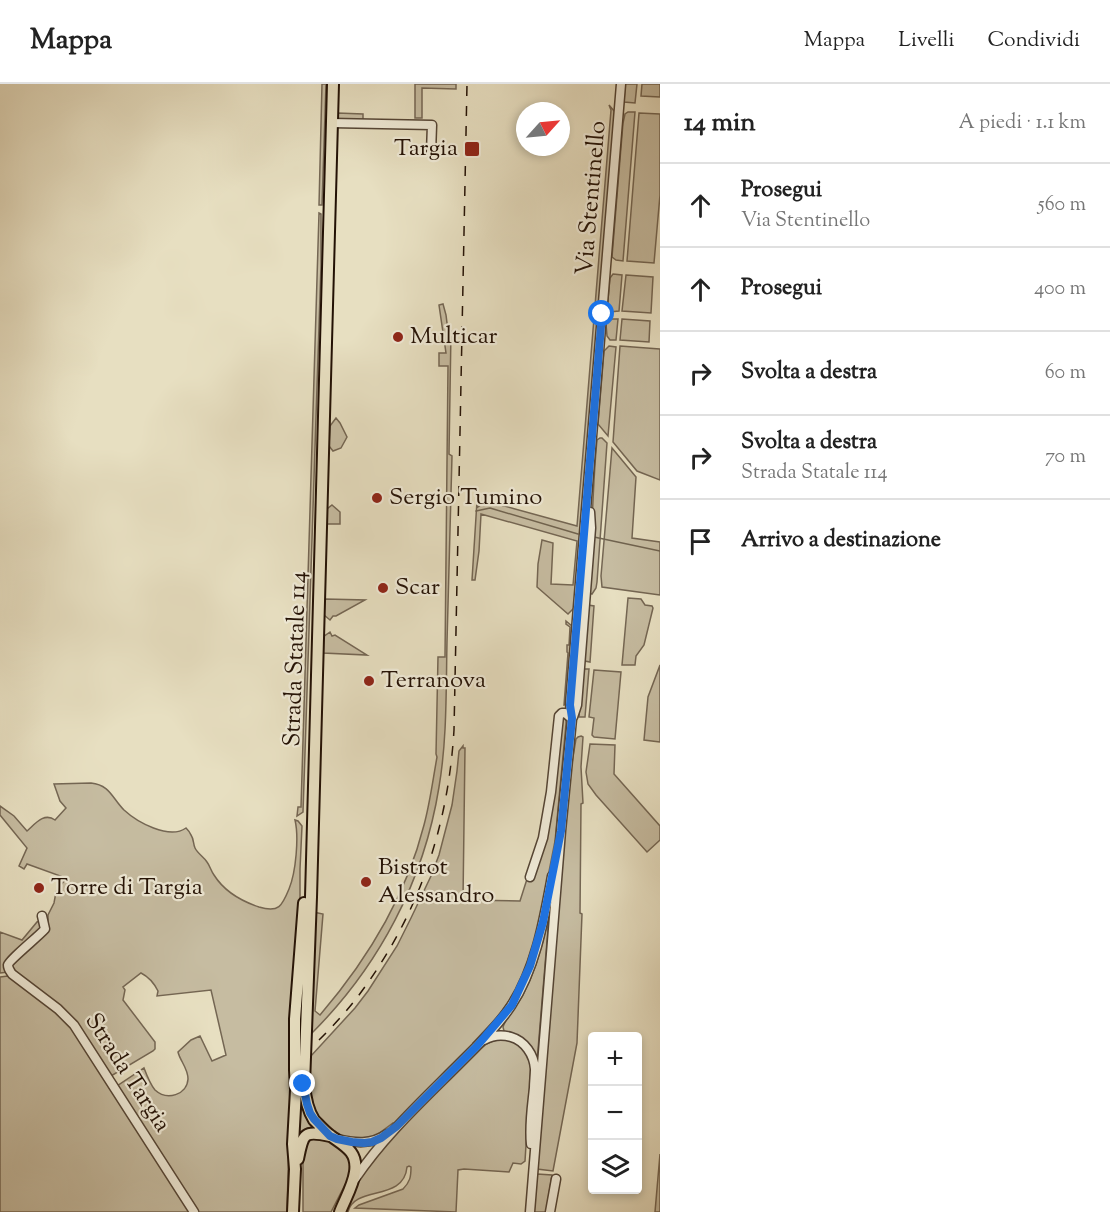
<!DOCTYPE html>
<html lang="it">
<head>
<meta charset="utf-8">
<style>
	body { margin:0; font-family:"Sorts Mill Goudy",serif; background:#f2f2f2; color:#222 }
	.controls { position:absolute; right:18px; bottom:18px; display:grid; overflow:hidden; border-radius:6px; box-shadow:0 3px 9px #0003 }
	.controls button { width:54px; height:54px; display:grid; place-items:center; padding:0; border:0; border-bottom:2px solid #e0e0e0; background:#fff; color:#222; font:30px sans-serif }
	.compass { position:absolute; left:516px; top:18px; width:54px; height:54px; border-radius:50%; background:#fff; box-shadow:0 3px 9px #0003; rotate:63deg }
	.stop { position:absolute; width:18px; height:18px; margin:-14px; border:4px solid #1a73e8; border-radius:50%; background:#fff }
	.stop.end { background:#1a73e8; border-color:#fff; box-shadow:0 2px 6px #0008 }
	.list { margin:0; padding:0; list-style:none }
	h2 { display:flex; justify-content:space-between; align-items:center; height:78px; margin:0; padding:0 24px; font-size:26px }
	h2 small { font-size:20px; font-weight:400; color:#767676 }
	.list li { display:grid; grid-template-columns:39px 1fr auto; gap:18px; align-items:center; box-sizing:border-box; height:84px; padding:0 24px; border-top:2px solid #e0e0e0 }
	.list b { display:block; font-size:22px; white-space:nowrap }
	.list p { margin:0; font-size:20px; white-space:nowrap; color:#767676 }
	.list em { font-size:20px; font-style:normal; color:#767676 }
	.icon { flex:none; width:33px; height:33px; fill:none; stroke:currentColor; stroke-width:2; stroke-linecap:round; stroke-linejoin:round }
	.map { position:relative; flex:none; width:660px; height:1128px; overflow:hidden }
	header { display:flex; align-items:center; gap:36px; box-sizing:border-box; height:84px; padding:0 30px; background:#fff; border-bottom:2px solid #e0e0e0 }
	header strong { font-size:28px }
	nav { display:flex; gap:33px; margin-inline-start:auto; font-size:21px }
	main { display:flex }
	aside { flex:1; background:#fff }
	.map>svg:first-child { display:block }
	.green { fill:#c6bca1; stroke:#746653; stroke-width:1.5 }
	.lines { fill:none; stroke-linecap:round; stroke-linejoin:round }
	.stream { stroke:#70634f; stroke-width:1.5 }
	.minor-casing { stroke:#544434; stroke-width:11 }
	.major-casing { stroke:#231105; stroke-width:14 }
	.minor { stroke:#efead7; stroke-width:8 }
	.major { stroke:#e7dfc1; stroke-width:10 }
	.rail { stroke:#231105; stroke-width:1.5; stroke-dasharray:10 10; stroke-linecap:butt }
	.route { stroke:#1a73e8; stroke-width:8 }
	.poi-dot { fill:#8f2418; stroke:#efead7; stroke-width:2 }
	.labels { text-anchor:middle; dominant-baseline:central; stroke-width:4.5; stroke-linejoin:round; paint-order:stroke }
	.poi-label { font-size:24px; fill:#231105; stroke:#efead7; text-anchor:start }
	.street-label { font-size:24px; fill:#231105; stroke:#efead7 }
</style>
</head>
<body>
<header>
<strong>Mappa</strong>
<nav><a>Mappa</a><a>Livelli</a><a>Condividi</a></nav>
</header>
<main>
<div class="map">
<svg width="660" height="1128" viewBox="0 0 660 1128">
	<rect width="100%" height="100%" fill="#e7dfc1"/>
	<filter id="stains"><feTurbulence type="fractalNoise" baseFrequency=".00333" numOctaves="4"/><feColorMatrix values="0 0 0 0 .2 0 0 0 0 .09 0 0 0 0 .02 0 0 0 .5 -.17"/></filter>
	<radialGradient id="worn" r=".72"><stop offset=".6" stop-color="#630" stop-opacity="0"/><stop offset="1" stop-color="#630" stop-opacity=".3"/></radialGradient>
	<path class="green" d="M 322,0 L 326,0 L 322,121 L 319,121 Z
		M 415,0 L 456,0 L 456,5 L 422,4 L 422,34 L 415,34 Z
		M 625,0 L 637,0 L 635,19 L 624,18 Z
		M 642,0 L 660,0 L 660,13 L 641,12 Z
		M 609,21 L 615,28 L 575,523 L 568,530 L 537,503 L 538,480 L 542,456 L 553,459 L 551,500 L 573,501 L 577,457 L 481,430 L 479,467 L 475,496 L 472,496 L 477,417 L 478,423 L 486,417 L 577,442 L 611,26 Z
		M 628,28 L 635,28 L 623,177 L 616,176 L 612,173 L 623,39 L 625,30 Z
		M 337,29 L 363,30 L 363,36 L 337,36 Z
		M 639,29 L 660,30 L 660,111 L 654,179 L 627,177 Z
		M 319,129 L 321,130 L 321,181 L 305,669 L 303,728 L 297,732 L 298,723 L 301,723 Z
		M 613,190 L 622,191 L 619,227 L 609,228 L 607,226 L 610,194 Z
		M 626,191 L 653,193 L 651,229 L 622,227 Z
		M 443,220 L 446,231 L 448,247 L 451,247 L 449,370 L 452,372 C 450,434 449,496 447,558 C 446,607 447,656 439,703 C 424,797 379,882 312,949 L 310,949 L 313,828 L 323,830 L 315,927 L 320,931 C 368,875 406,812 424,741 C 430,719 433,695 437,673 L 436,670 L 438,573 L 445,573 L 448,282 L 439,282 L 439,269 L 446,269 L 439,221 Z
		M 612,235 L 618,235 L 616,256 L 610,256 L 607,252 L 606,240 Z
		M 622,235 L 650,237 L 649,258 L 620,256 Z
		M 609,262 L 616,263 L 608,352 L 598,340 L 604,267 Z
		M 620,262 L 660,265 L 660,396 L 637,387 L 613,358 Z
		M 336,334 L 340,339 L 347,353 L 341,364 L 333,367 L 329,362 L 330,342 Z
		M 600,354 L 602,354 L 607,359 L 597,498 L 596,504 L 592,510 L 589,509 C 592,458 592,407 597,356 Z
		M 612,364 L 636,393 L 632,454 L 660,458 L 660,511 L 602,503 L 601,492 Z
		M 332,421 L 340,428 L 340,440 L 326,440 L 327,425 Z
		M 628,514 L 641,515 L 645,521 L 652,522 L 653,524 L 644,561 L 636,572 L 635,581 L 622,581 Z
		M 325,515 L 365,516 L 336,532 L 333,532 L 330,536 L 324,531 Z
		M 588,521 L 594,522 L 590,578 L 585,577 L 584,575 Z
		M 566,537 L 572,542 L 567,620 L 564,621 L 568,569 L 567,568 L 567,561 L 569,561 L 570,543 L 566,540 Z
		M 330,548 L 332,552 L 335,551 L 367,571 L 323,569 L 323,553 Z
		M 660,581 L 660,658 L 644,656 L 648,613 Z
		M 585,585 L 589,585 L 585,633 L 579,633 L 582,586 Z
		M 594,586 L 621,588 L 615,655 L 594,653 L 592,651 L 594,634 L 589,633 Z
		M 563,633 L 566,633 L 566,640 L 555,757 L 537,849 L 525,885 L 516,906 L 500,930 L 473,959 L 480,965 C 493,953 513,951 525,966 C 528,970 530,976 531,980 L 525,1077 L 521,1080 L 513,1079 L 509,1088 L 464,1085 L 458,1086 L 456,1128 L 355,1124 L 359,1121 L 403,1105 C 410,1098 411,1093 411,1083 L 409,1082 L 407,1083 C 404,1118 354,1101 348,1128 L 344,1128 C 356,1093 376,1072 400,1045 L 393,1039 L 374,1053 L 363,1055 L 349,1054 L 333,1048 L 318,1035 L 308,1010 L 310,973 L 355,924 L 368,907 L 397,862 L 411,834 L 431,792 L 439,771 L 452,721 L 457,687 L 459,667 L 463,662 L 463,664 L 465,664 L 463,816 L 520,817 L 527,795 L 532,795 Z
		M 581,652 L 583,653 L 581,683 L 583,719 L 581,720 L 580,829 L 582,830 L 577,959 L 553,1087 L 537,1085 L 568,703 L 576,655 L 578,653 Z
		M 590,660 L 615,661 L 614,690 L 660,742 L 660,756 L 647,768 L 596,711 L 588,700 L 586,688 Z
		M 91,699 C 110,701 112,714 124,726 C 137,738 169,756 186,744 C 188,746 190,748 191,751 C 194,755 193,760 195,764 C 198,770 204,773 207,778 C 210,782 211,787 214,791 C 224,807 241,817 259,823 C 279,829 282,822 289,805 C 296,788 299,753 295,736 L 298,737 L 302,742 L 300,785 L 300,817 L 290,950 L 290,986 L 293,1008 L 289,1052 L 287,1128 L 197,1128 L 117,1002 L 144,984 C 147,992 150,1000 155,1006 C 167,1017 187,1011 188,995 C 188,984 180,977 178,968 L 191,956 L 200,952 L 212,977 L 226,971 L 211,906 L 157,912 L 158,907 C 154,899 149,893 141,889 L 123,903 L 125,906 L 123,916 L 155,958 L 155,965 L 153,967 L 111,992 L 87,955 L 10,883 L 48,842 L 48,831 L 54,819 L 56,808 L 66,794 L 27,780 L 24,785 L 19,782 L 27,764 L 0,731 L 0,722 L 14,732 L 27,747 C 35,740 44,728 55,736 L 66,724 L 60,717 L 54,700 Z
		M 40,837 L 42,843 L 9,875 L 8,888 L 0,889 L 0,848 L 22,856 L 37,838 Z
		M 548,843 L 548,845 L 537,978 L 504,947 L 503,943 C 507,931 517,922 523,911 C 534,890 541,867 546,844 Z
		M 303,880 L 300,1009 L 318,1045 L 298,1055 L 297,980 Z
		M 8,892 L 16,895 L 66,934 L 192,1128 L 0,1128 L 0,893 Z
		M 309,1053 L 327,1056 L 344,1067 L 350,1075 L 351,1089 L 331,1128 L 303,1128 L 303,1059 Z
		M 660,1070 L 660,1128 L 655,1128 Z
		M 537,1090 L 552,1091 L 546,1128 L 534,1128 Z"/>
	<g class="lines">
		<path class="stream" d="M 476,427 L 490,424 L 578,450
			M 594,453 L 660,467"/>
		<defs>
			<path id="minor" d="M 332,39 L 432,41 L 431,69
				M 573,633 L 577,621 L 591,444 L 590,428
				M 530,793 L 543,754 L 551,708 L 559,632 L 562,629 L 565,629 L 572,635
				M 42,832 L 45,845 C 39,852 9,876 8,881 C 8,885 10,887 12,890 L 58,925 L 74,941 L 194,1128
				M 484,956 C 493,951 501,950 511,953 C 525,957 534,971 535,985 C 535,991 534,998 534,1004 C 532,1023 529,1041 531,1060
				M 337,1055 C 355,1059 371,1061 387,1050
				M 355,1095 C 384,1052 422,1017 459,980 C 477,962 497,943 511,922 C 536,884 544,835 552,792
				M 530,1128 L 561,747 L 572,635 L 570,620 L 621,0
				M 550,1128 L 556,1095"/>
			<path id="major" d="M 333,0 L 311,813 L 304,1000 C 305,1012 307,1025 314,1036 C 319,1041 325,1048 331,1052 C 345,1062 358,1068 355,1088 C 353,1102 345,1115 340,1128
				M 298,1075 C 303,1050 303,1046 330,1052
				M 293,1128 L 295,1085 L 293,1060 L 296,1006 L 295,986 L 295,935 L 304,819"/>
		</defs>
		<use href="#minor" class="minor-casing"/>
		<use href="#major" class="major-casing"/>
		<use href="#minor" class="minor"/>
		<use href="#major" class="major"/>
		<path class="rail" d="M 319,956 C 333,942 347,927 359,911 C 418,832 448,745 454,646 L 467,0"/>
	</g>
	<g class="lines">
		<path class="route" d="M 303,1000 L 307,1020 L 310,1029 L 314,1035 L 330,1052 L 337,1055 L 352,1058 L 364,1059 L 372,1058 L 381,1054 L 397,1042 L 477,962 L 512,921 L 530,882 L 543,838 L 561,747 L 572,634 L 570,621 L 602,230"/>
	</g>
	<g class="poi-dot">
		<rect x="464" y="57" width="16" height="16" rx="3"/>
		<circle cx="398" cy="253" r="6"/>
		<circle cx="377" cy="414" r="6"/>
		<circle cx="383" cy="504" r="6"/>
		<circle cx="369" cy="597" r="6"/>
		<circle cx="366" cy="798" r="6"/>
		<circle cx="39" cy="804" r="6"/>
	</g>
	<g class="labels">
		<g class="poi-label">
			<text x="458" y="65" text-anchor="end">Targia</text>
			<text x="410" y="253">Multicar</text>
			<text x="389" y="414">Sergio Tumino</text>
			<text x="395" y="504">Scar</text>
			<text x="381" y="597">Terranova</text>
			<text x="378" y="784">Bistrot<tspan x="378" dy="28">Alessandro</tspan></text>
			<text x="51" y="804">Torre di Targia</text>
		</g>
		<g class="street-label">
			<text transform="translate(592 114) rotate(-85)">Via Stentinello</text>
			<text transform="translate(296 575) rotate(-88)">Strada Statale 114</text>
			<text transform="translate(127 989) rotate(57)">Strada Targia</text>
		</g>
	</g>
	<rect width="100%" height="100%" filter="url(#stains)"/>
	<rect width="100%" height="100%" fill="url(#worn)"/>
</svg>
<div class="controls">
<button>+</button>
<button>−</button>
<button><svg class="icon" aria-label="layers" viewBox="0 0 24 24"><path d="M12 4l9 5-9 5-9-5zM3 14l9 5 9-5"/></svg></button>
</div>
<svg class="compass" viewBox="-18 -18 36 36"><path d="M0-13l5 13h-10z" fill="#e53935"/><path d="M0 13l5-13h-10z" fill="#767676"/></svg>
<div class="stop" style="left:602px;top:230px"></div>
<div class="stop end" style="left:303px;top:1000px"></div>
</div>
<aside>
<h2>14 min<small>A piedi · 1.1 km</small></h2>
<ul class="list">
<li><svg class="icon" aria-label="ahead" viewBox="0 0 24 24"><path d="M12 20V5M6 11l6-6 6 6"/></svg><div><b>Prosegui</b><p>Via Stentinello</p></div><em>560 m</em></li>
<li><svg class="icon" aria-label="ahead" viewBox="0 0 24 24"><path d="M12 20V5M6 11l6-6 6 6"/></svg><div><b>Prosegui</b></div><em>400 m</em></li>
<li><svg class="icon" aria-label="right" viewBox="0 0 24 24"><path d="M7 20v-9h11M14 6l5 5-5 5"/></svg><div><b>Svolta a destra</b></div><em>60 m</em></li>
<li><svg class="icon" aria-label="right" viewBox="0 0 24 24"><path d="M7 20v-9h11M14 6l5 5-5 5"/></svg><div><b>Svolta a destra</b><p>Strada Statale 114</p></div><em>70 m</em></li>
<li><svg class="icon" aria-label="arrive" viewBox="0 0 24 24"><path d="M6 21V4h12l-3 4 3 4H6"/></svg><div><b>Arrivo a destinazione</b></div></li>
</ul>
</aside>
</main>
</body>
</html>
